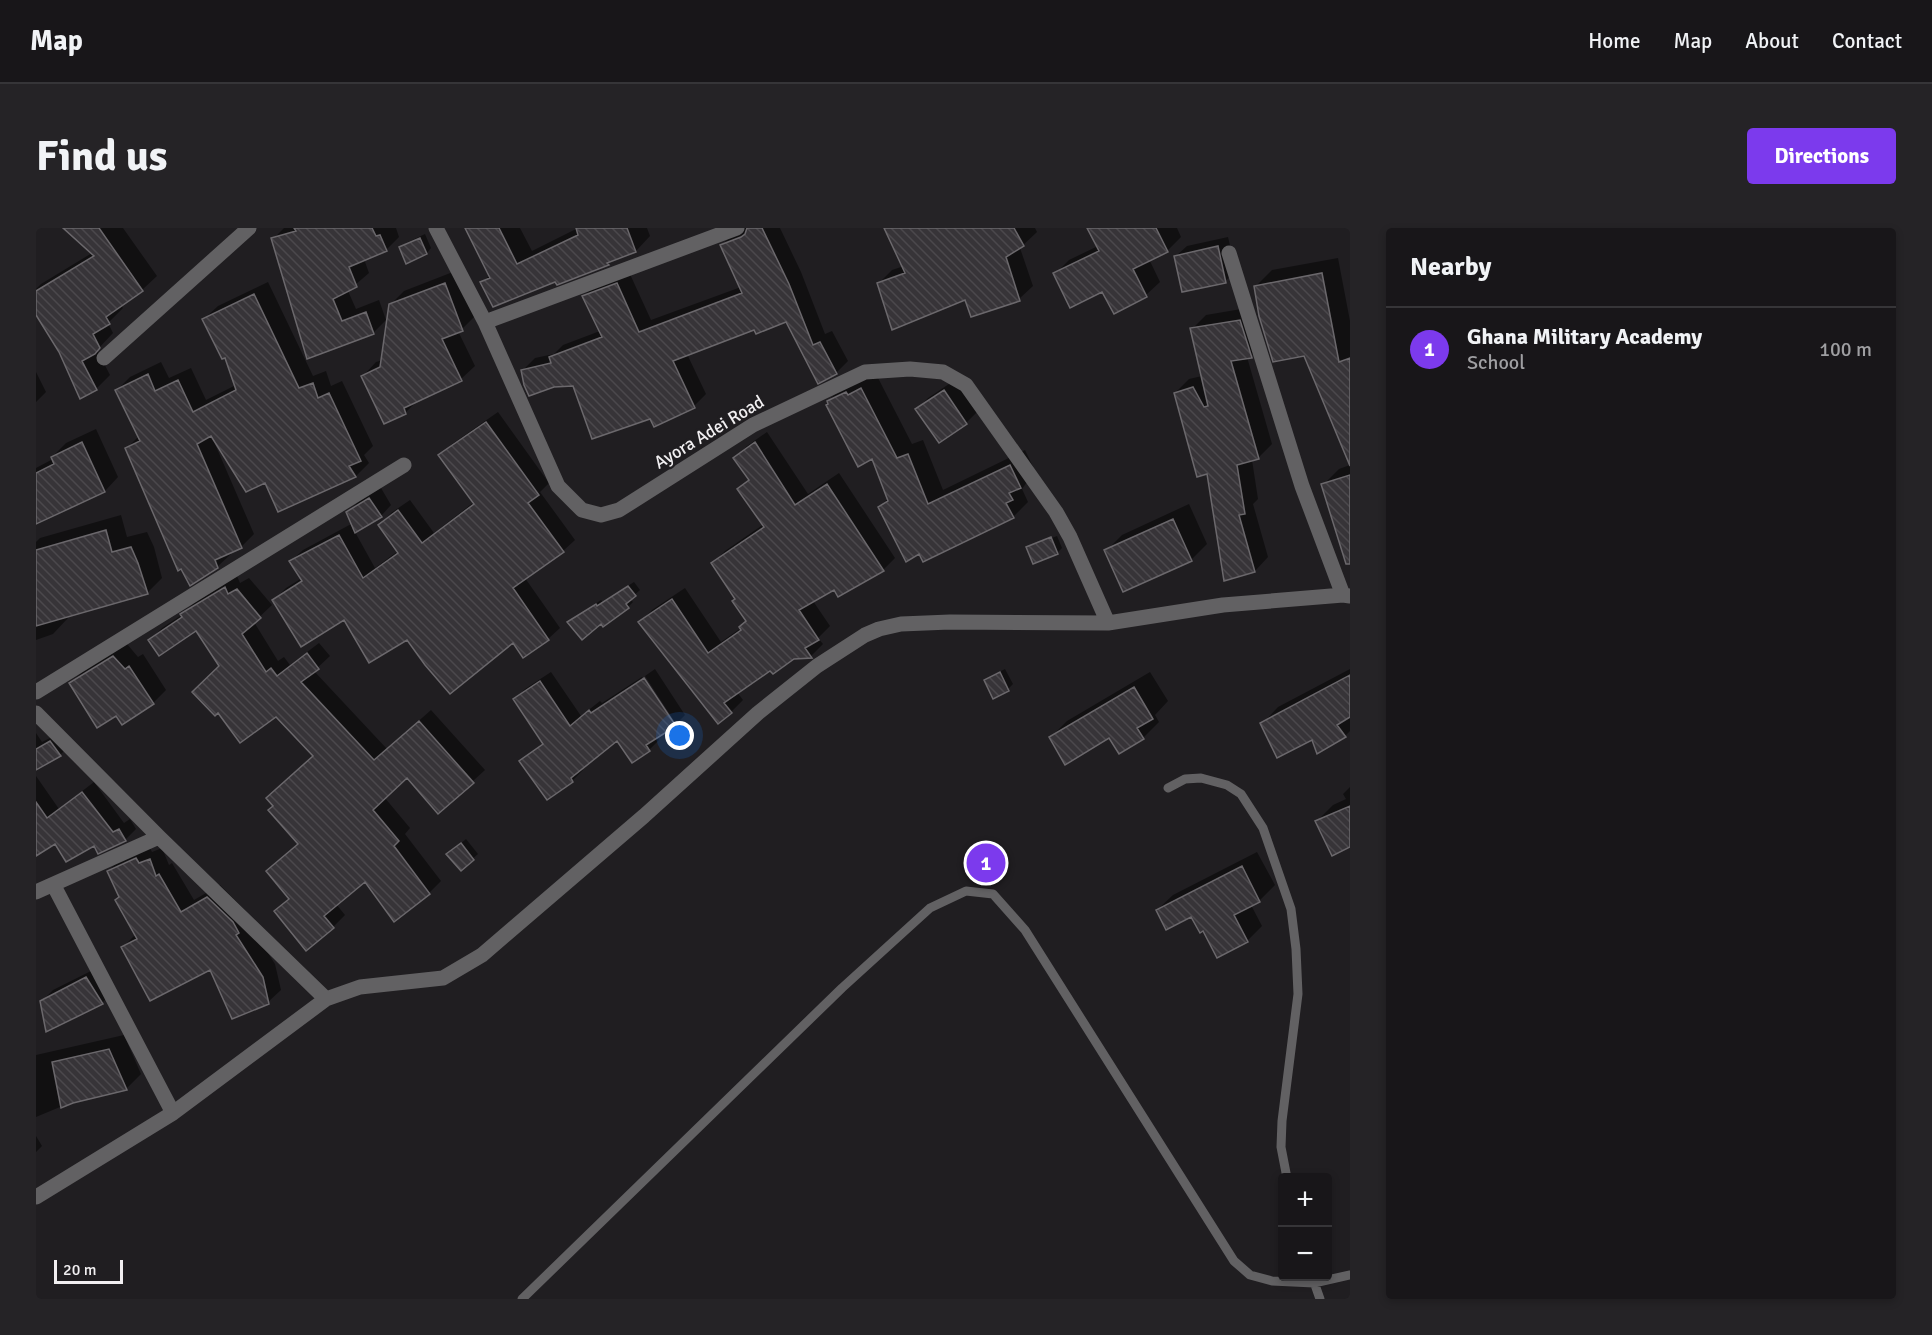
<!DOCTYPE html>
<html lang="en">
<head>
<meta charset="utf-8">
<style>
	body { margin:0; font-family:Signika,sans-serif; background:#252326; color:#f1f3f6 }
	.controls { position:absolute; right:18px; bottom:18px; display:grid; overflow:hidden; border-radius:6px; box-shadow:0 3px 9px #0003 }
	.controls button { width:54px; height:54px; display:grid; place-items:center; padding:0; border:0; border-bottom:2px solid #363538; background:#181619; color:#f1f3f6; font:30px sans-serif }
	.scale { position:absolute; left:18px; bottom:15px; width:69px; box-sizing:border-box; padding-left:6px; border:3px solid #f1eff1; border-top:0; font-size:16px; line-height:21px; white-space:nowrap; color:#f1eff1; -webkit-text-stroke:4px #201e21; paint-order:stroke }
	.you { position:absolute; left:644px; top:508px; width:21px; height:21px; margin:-15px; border:4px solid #fff; border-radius:50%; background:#1a73e8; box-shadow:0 0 0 9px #1a73e833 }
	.badge { display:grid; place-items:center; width:39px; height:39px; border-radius:50%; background:#7c3aed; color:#fff; font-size:20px; font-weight:700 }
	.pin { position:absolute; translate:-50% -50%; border:3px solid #fff; box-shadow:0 2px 6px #0006 }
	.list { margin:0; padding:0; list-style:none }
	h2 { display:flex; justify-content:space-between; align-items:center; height:78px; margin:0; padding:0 24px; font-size:26px }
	h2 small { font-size:20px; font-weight:400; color:#9f9fa2 }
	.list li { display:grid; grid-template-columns:39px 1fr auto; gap:18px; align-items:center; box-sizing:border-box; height:84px; padding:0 24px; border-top:2px solid #363538 }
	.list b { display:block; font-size:22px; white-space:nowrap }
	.list p { margin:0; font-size:20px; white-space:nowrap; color:#9f9fa2 }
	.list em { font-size:20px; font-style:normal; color:#9f9fa2 }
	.map { position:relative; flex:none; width:1314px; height:1071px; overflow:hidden; border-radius:6px }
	header { display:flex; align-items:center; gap:36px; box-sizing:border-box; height:84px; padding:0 30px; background:#181619; border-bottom:2px solid #363538 }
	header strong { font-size:28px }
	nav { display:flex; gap:33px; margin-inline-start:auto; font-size:21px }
	.intro { display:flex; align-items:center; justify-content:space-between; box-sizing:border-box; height:144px; padding:0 36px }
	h1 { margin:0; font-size:42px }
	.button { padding:15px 27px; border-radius:6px; background:#7c3aed; color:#fff; font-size:21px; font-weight:700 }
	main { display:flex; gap:36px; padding:0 36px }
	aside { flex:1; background:#181619; border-radius:6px; box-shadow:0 3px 9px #0003 }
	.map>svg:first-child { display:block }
	.shadow { fill:#0007 }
	.building { fill:url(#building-back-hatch); stroke:#6b686c; stroke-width:1.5 }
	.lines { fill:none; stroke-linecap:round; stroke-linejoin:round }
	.service { stroke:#626163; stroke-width:9 }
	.minor { stroke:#626163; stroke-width:15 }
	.labels { text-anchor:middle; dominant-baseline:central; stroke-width:5; stroke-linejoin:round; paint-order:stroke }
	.street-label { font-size:18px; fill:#f1eff1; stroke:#201e21 }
</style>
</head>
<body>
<header>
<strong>Map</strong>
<nav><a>Home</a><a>Map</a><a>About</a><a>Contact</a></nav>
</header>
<div class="intro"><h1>Find us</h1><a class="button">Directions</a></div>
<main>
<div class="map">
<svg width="1314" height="1071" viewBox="0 0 1314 1071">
	<defs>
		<pattern id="building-back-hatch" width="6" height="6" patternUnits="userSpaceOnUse" patternTransform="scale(1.5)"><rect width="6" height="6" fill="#373438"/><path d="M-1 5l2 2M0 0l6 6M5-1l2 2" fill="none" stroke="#4b484c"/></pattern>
	</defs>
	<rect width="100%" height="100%" fill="#201e21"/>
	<path class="shadow" d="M 29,0 L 87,0 L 121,48 L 106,62 L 85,77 L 87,80 L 72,95 L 77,105 L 61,122 L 74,147 L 60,161 L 24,124 L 0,85 L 0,61 L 5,56 L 56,25 Z
		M 248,0 L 360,0 L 363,9 L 350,22 L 328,31 L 333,45 L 312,63 L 320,81 L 343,72 L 350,92 L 337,105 L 272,129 L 237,11 Z
		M 456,0 L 484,0 L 496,23 L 542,0 L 611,0 L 614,8 L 600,23 L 577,31 L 572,36 L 520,52 L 446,54 L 454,47 Z
		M 709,0 L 744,0 L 765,44 L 789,106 L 796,103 L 812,133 L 800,145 L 751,92 L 719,100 L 651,126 L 670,166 L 658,178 L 615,189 L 538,156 L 487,142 L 499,130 L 518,126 L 527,117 L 564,103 L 548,68 L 560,56 L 593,44 L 615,92 L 705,59 L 686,17 L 698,5 Z
		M 850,0 L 999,0 L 1001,4 L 984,20 L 997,58 L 983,71 L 842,56 L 856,42 L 868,38 Z
		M 1054,0 L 1141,0 L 1145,9 L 1131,23 L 1113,31 L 1124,54 L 1110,67 L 1079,84 L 1067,62 L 1019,46 L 1033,32 L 1062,18 Z
		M 389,6 L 395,20 L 391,25 L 371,34 L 365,20 L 370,15 Z
		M 1192,9 L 1200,43 L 1189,53 L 1140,28 L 1151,18 Z
		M 1302,30 L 1314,93 L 1314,235 L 1269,126 L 1220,58 L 1236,42 Z
		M 422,42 L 439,88 L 426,101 L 422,103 L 439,138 L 425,151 L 382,172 L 370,184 L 348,194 L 327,148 L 340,134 L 347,132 L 354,77 L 368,63 Z
		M 232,54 L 277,148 L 290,143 L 295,158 L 306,153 L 337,218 L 328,227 L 333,235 L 320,248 L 243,282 L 229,253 L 181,215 L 179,216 L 218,306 L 205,319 L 194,324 L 195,326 L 181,339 L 91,220 L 103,208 L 81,162 L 94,149 L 125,134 L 133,150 L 155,140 L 170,172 L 200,157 L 190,128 L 168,91 L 182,78 Z
		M 1217,79 L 1228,115 L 1215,128 L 1211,129 L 1236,216 L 1222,230 L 1216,232 L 1222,271 L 1217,276 L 1232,329 L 1219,343 L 1172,244 L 1139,165 L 1153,151 L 1166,148 L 1156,101 L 1170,87 Z
		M 0,144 L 10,164 L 0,174 Z
		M 840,146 L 876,216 L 887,212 L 907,262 L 989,222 L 999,243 L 986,261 L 992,274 L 977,289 L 883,324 L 844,279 L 852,270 L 837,229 L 792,173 L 807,158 Z
		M 919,152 L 941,184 L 930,195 L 903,213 L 881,181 L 892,170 Z
		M 462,184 L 513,255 L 504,264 L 539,312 L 527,323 L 489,350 L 524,400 L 512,411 L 477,413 L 372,410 L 308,390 L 238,372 L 250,360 L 266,350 L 255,333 L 267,322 L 317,295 L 311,285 L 322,274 L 345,260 L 355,277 L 345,288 L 319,304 L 339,340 L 362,323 L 344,297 L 355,285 L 374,272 L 398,305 L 438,274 L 404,228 L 416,216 Z
		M 60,201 L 82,249 L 69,263 L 0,294 L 0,240 L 17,231 L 16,229 L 30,215 Z
		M 731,204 L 772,266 L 803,245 L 859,330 L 847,342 L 798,360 L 777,373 L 794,398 L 782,410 L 787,416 L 775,428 L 757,430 L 735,441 L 701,464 L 707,472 L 695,484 L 604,394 L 616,382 L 649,360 L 685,414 L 705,400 L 711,392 L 701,370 L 677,335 L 689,323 L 728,296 L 703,261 L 714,250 L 699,230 L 711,218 Z
		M 1314,237 L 1314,330 L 1287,257 L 1303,241 Z
		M 1153,276 L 1171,316 L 1155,332 L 1070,323 L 1086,307 Z
		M 85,287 L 91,309 L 111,304 L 118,319 L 126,350 L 111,365 L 31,387 L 32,390 L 17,406 L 0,412 L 0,314 L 4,310 Z
		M 1021,308 L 1026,320 L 1021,325 L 992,319 L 996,316 L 996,318 Z
		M 201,348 L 204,355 L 213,350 L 236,377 L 218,394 L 242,433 L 248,429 L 254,437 L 283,415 L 294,428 L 278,443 L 351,521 L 395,482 L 449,542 L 403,584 L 371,548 L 349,570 L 374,600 L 369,606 L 405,653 L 393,665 L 359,691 L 329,652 L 300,676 L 309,687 L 297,699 L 240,683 L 254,669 L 278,528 L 240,487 L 185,438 L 160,401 L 114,412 L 126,400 L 147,386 L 158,375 Z
		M 598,354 L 604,362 L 594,371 L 597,374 L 592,379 L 566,394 L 534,394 L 565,372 L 567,374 Z
		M 91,416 L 102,429 L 107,426 L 130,462 L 117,475 L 80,486 L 34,456 L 48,442 Z
		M 619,441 L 649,487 L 640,496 L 609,448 Z
		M 969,441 L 977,456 L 972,461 L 950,453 L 955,448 Z
		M 1314,441 L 1314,503 L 1309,508 L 1277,510 L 1226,496 L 1242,479 Z
		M 515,444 L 545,488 L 564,473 L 566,475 L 606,449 L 637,497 L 621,508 L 623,512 L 613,522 L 581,511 L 545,540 L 547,542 L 536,553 L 485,533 L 508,514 L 479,471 L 489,461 Z
		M 1114,444 L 1132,473 L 1119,487 L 1123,494 L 1107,510 L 1015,509 L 1031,493 Z
		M 26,504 L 35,516 L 24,527 L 0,541 L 0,505 L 6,514 Z
		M 0,548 L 23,581 L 58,554 L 88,595 L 94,591 L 100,601 L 89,612 L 63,624 L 59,615 L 19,614 L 0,627 Z
		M 1314,559 L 1314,617 L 1281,593 L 1297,577 L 1310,571 L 1307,566 Z
		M 430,611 L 442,626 L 425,641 L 417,622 Z
		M 113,618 L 116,624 L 126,620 L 133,637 L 136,635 L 158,672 L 184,657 L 209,682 L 214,691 L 212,694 L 239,736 L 245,762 L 232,774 L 174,740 L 87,719 L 100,706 L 72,643 L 85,631 Z
		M 1221,624 L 1239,657 L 1223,673 L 1215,677 L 1226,698 L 1211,713 L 1167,701 L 1156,687 L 1121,682 L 1137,667 Z
		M 61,740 L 77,764 L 67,774 L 11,802 L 6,773 L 17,762 Z
		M 88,807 L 105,846 L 90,861 L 36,874 L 0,889 L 0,827 Z
		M 0,908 L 6,918 L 0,924 Z"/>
	<path class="building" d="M 27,0 L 63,0 L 107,63 L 70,89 L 74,96 L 57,106 L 64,120 L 59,126 L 46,133 L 61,162 L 44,171 L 23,124 L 0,87 L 0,63 L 58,28 Z
		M 258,0 L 336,0 L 340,8 L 344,7 L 351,23 L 313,39 L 321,59 L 297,71 L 306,93 L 330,84 L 338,106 L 271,131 L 235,10 L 260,3 Z
		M 429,0 L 463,0 L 481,36 L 542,7 L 540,0 L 591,0 L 600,24 L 571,35 L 573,37 L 521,57 L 519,54 L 457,79 L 444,54 L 454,50 Z
		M 711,0 L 726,0 L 753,56 L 777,117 L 784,114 L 801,146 L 782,156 L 750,94 L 720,106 L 718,102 L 637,133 L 659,180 L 618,199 L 614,191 L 556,211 L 537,158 L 518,159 L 493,168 L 488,157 L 485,142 L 515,135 L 513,129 L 566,109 L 546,68 L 581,55 L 603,104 L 706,65 L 684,17 L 705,9 L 709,6 Z
		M 848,0 L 978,0 L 988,18 L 970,29 L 984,73 L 935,89 L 929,72 L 856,102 L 841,55 L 869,45 Z
		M 1051,0 L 1120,0 L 1132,24 L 1097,41 L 1111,69 L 1078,86 L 1066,64 L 1034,80 L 1017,45 L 1063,23 Z
		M 384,10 L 391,26 L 370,36 L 363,19 Z
		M 1182,18 L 1190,55 L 1146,64 L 1138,28 Z
		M 1286,45 L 1303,134 L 1314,130 L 1314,238 L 1268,128 L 1237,134 L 1223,88 L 1218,58 Z
		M 409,55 L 427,103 L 406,111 L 426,153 L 368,180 L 370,186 L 348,196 L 325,148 L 344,139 L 353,76 Z
		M 218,66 L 263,160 L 277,155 L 282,170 L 293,165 L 325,233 L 313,238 L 320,249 L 242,284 L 229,255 L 210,264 L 175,208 L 161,216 L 206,320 L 179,332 L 182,340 L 154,358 L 145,341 L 142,343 L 89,220 L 104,213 L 79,162 L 112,146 L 119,163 L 142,152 L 157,184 L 200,162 L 189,130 L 186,131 L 166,91 Z
		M 1204,92 L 1216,130 L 1195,133 L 1223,231 L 1201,237 L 1209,286 L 1203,287 L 1219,344 L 1188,353 L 1171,246 L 1161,249 L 1138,165 L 1157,159 L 1168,179 L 1172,178 L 1154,100 Z
		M 825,160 L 861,230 L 872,226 L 892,276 L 974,237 L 985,260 L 973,265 L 977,272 L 970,275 L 978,290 L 887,334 L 883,326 L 870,334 L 842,279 L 852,273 L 836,231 L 822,239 L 790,177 L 792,176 L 791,173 L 810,164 L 812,167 Z
		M 908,162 L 931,196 L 903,215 L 879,181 Z
		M 450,194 L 503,267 L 492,275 L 528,324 L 477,360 L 513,412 L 487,430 L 477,415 L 414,466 L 389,437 L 371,412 L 333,435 L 308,392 L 265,419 L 236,372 L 266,353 L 253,333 L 303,307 L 327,350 L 362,325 L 342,297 L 362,282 L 386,315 L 438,276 L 402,227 Z
		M 46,214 L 69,264 L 0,296 L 0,245 L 18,236 L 15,229 Z
		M 719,214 L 759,277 L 791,256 L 848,343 L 802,369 L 798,362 L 763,382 L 783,412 L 769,420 L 776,430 L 758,431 L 737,446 L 734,443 L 688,475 L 696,485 L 682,496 L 602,394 L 636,371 L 672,425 L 705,402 L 703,399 L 710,393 L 696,373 L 699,371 L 675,335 L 728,299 L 701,261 L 713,252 L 697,230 Z
		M 1314,247 L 1314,336 L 1310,336 L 1285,256 Z
		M 333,270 L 346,289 L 319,305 L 310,284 Z
		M 1137,291 L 1156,333 L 1087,364 L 1068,322 Z
		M 70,302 L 76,324 L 95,319 L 102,335 L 112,366 L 0,398 L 0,322 Z
		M 1015,309 L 1022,326 L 997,336 L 990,319 Z
		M 592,358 L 600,368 L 590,376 L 593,380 L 567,399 L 565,396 L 546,412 L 531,394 L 560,376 L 561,378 Z
		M 189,359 L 192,366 L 201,361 L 225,390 L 206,406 L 230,444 L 235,440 L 241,448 L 271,425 L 283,441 L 265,454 L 338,532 L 383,493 L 438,555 L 402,586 L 371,550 L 337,582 L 363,613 L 358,618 L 394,666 L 358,694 L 329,654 L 288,688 L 298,700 L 270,723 L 238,683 L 253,671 L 230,643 L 262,616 L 232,582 L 237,578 L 230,570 L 277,528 L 240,489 L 204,515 L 182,485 L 179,488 L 156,464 L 183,438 L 160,403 L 123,428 L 112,412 L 146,389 L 144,386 Z
		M 77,428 L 89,441 L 93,438 L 118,476 L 86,497 L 80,488 L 61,500 L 33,455 Z
		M 964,444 L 973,463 L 957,471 L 948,452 Z
		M 1314,447 L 1314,489 L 1301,497 L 1310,509 L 1281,526 L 1276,512 L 1241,530 L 1224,495 Z
		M 608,450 L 640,498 L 610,517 L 614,523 L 596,535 L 581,513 L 535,550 L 537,554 L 511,572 L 483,533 L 507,516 L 477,471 L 504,453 L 534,498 L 553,482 L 555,485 Z
		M 1098,459 L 1117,491 L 1101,500 L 1108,511 L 1083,526 L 1073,510 L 1029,537 L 1013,509 Z
		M 14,513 L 25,528 L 0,542 L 0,521 Z
		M 46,564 L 77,604 L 83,601 L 90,613 L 62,626 L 58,618 L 30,634 L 19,616 L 0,628 L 0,574 L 11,590 Z
		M 1314,578 L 1314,619 L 1296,628 L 1279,593 Z
		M 425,615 L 438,632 L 425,643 L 410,626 Z
		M 100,630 L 103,635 L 114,631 L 120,648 L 123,646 L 145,684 L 171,669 L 197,694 L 203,705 L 200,707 L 227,749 L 233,776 L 196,791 L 174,742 L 114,773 L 85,719 L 101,711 L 79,672 L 83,669 L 71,643 Z
		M 1206,638 L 1224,674 L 1198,687 L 1212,714 L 1181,730 L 1167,703 L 1164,705 L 1155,689 L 1130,702 L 1120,682 Z
		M 50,749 L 67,776 L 10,804 L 4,773 Z
		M 73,821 L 91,862 L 37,875 L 25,880 L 16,834 Z"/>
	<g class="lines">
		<path class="service" d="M 1132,560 L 1149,551 L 1165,550 L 1191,557 L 1205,566 L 1227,600 L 1255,681 L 1260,721 L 1262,766 L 1246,893 L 1245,919 L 1251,950
			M 1277,1051 L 1284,1071
			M 486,1071 L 806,760 L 894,680 L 930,663 L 957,666 L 989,702 L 1198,1033 L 1214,1047 L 1236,1053 L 1278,1055 L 1314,1047"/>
		<path class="minor" d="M 400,0 L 449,94 L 522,258 L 546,282 L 565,287 L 583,282 L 717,197 L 829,144 L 874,141 L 907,144 L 930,157 L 1020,284 L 1034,309 L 1072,395
			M 1193,25 L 1266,258 L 1307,367
			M 449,94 L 701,0
			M 68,130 L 213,0
			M 0,464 L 368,237
			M 0,485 L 123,609 L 290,771
			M 18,658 L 137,885
			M 0,664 L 123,609
			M 0,969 L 137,885 L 290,771 L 324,759 L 407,750 L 446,727 L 608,588 L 722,485 L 781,438 L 829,407 L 843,401 L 865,396 L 914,394 L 1072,395 L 1187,377 L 1307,367 L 1314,368"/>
	</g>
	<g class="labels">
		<g class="street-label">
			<text transform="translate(673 204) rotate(-31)">Ayora Adei Road</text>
		</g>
	</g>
</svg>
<div class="controls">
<button>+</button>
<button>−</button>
</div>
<div class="scale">20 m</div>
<div class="you"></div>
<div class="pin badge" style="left:950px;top:635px">1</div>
</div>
<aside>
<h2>Nearby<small></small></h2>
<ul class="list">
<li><span class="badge">1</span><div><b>Ghana Military Academy</b><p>School</p></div><em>100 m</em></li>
</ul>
</aside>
</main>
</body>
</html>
